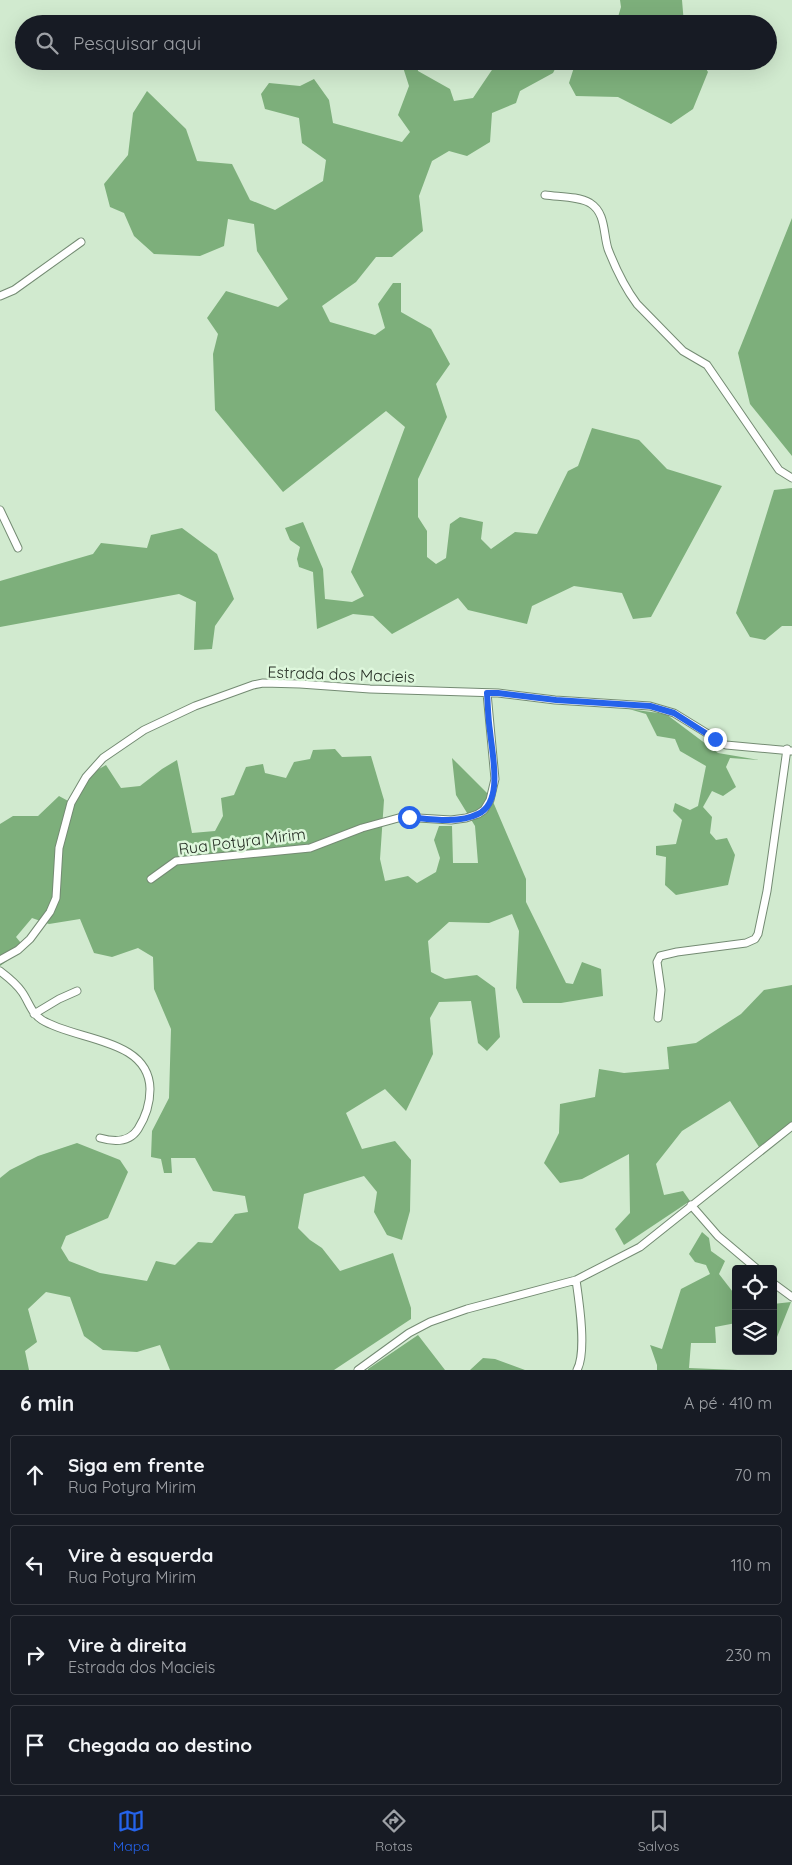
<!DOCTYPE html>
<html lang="pt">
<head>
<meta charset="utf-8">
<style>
	body { margin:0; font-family:Quicksand,sans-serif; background:#242831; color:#f1f3f6 }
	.controls { position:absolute; right:15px; bottom:15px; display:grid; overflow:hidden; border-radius:5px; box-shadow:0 5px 20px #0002 }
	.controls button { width:45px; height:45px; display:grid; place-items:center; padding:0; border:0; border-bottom:1px solid #363941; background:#171b24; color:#f1f3f6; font:25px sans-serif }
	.stop { position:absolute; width:15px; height:15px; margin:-11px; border:4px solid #2563eb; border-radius:50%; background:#fff }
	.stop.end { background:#2563eb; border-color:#fff; box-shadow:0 1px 5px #0008 }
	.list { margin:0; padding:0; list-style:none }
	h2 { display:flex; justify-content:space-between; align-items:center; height:65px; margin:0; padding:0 20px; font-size:21px }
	h2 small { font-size:16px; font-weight:400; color:#9ea1a6 }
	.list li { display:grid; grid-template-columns:32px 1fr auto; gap:15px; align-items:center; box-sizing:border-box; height:80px; margin:0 10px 10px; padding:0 10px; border:1px solid #363941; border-radius:5px }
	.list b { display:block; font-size:19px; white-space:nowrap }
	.list p { margin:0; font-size:16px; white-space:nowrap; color:#9ea1a6 }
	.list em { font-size:16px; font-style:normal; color:#9ea1a6 }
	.icon { flex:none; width:28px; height:28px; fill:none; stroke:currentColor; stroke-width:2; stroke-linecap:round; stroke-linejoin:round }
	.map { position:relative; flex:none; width:792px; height:1370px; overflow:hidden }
	.search { position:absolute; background:#171b24; box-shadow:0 5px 20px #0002; left:15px; right:15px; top:15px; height:55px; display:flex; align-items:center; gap:12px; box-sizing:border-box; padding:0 18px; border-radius:28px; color:#9ea1a6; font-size:19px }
	.sheet { height:425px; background:#171b24 }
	nav { display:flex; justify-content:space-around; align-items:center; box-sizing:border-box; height:70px; border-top:1px solid #363941; background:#171b24; font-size:14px; color:#9ea1a6 }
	nav a { display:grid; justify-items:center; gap:2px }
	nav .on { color:#2563eb }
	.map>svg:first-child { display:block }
	.forest { fill:#7daf7b }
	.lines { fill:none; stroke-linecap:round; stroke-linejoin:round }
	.minor-casing { stroke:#748b73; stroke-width:9 }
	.minor { stroke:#fff; stroke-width:7 }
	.route { stroke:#2563eb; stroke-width:6 }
	.labels { text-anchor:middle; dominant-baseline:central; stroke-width:5; stroke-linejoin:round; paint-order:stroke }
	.street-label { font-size:16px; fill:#262f25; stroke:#def7dc }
</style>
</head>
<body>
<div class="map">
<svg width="792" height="1370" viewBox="0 0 792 1370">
	<rect width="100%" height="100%" fill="#d1eacf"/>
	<path class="forest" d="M 620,0 L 682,0 L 684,24 L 601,24 L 618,17 L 621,7 Z
		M 401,61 L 416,61 L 418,71 L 450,89 L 454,101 L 473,98 L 498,61 L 559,61 L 553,73 L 520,91 L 516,103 L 492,113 L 490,142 L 467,156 L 449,151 L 432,161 L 419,196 L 423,231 L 392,257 L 376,257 L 356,282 L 322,306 L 330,322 L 375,335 L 385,328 L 378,304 L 393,283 L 401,283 L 401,312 L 431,329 L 450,364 L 436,384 L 447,417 L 418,479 L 418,517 L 427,531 L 427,557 L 436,564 L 446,558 L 450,524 L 460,517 L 483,522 L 481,539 L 491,549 L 515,532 L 537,534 L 568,471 L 578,466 L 592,428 L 639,440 L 667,469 L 722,486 L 651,617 L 633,619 L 622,593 L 574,586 L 532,606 L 527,624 L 468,610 L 458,598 L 392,634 L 373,616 L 353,614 L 317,629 L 313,572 L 299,567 L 297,559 L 300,547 L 290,540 L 285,528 L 303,522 L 323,569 L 325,599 L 352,602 L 364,596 L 351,572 L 405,427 L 386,411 L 283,492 L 215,410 L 213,354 L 218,334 L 207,318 L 226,291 L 278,307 L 288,299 L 257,251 L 254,224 L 228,219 L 224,246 L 200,256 L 154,254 L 134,236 L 124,213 L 110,207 L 104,184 L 128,155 L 133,113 L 147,91 L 186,129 L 197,161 L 232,164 L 250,200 L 275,210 L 323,181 L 326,160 L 302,143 L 299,118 L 265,109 L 261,94 L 269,83 L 300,86 L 314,79 L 329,100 L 333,123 L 402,142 L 410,132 L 398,115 L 409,86 Z
		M 576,61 L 701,61 L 708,72 L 693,109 L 671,124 L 618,97 L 576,96 L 569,83 Z
		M 792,218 L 792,456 L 750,404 L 738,353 Z
		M 792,488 L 792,626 L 782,626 L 765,640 L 750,637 L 736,613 L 774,490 Z
		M 182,528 L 217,554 L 234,599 L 215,626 L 212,649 L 194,650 L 196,602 L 179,594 L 0,627 L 0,581 L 93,554 L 101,543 L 147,548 L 151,535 Z
		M 629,709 L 666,714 L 718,753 L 759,760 L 730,758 L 726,767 L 736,787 L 723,796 L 712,791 L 703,807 L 712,817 L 710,833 L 716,840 L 727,838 L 735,855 L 728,885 L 676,895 L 665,885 L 666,857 L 656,855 L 656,846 L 676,844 L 682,820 L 673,811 L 675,803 L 690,810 L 698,806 L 706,766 L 680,751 L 675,739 L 657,736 L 646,714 Z
		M 335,749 L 342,757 L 371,756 L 384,800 L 380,859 L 385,881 L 408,876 L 417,883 L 436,872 L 440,858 L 434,840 L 439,826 L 452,826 L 453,863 L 478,863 L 475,826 L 456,795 L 452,758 L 491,797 L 526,879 L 526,902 L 566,983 L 573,984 L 582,962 L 601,969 L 603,996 L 561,1003 L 523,1003 L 516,988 L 519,931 L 512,914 L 489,923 L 449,922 L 428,941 L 431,972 L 445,979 L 477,975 L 495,988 L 500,1037 L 487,1051 L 478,1043 L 471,1001 L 439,1002 L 430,1018 L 433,1054 L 406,1111 L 385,1089 L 346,1113 L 362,1149 L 395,1141 L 411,1160 L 410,1211 L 402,1240 L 387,1235 L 374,1212 L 377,1192 L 364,1176 L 304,1194 L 298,1228 L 310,1240 L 322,1248 L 340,1271 L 393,1253 L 411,1308 L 411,1319 L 334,1370 L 170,1370 L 160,1345 L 137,1352 L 103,1350 L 84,1336 L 70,1297 L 46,1292 L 28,1309 L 37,1342 L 25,1351 L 29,1370 L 0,1370 L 0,1178 L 10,1170 L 38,1156 L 77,1143 L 120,1160 L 128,1172 L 108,1218 L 66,1236 L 61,1248 L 69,1261 L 100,1273 L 147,1281 L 156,1261 L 175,1265 L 198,1242 L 212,1243 L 235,1214 L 248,1212 L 245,1196 L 213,1191 L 195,1158 L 171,1158 L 172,1173 L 164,1173 L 161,1159 L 151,1157 L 152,1131 L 169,1098 L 171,1029 L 154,989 L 153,957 L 138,948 L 112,957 L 94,953 L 80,919 L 49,924 L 32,918 L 16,937 L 25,948 L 0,966 L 0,824 L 13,816 L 38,816 L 59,796 L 70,802 L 90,774 L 106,765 L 121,788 L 140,786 L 162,769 L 177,760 L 192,833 L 215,831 L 223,816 L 221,798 L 234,795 L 246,767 L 263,764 L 265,773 L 286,778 L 294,762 L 310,759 L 313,750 Z
		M 792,985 L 792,1124 L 759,1147 L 730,1101 L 682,1131 L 656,1164 L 664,1195 L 683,1191 L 690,1201 L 624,1245 L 615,1229 L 630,1213 L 629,1154 L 582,1179 L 560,1183 L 544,1163 L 559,1133 L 560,1104 L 595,1097 L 599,1069 L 624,1073 L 669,1069 L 667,1047 L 696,1043 L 741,1014 L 764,990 Z
		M 702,1232 L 709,1238 L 711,1251 L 725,1261 L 719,1274 L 736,1296 L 736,1323 L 715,1327 L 716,1343 L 691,1343 L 689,1368 L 738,1370 L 657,1370 L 657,1365 L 650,1345 L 662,1349 L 681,1289 L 710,1274 L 706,1265 L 695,1262 L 689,1254 Z
		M 791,1302 L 773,1347 L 773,1304 Z
		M 418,1335 L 445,1370 L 368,1370 L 368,1369 Z
		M 483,1358 L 495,1359 L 525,1370 L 470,1370 Z"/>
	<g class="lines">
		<defs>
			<path id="minor" d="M 545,195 C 559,197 578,196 590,203 C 606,213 603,233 608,249 C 615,267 625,288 637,304 L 683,351 L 707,365 L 779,470 L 792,478
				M 0,296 L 14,290 L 81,242
				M 0,510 L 18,548
				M 151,879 L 176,861 L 310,848 L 362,828 L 402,817 L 451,820 L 466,818 L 478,814 L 484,810 L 490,800 L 495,779 L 487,693
				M 0,960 L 18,950 L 30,939 L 50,912 L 56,898 L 59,848 L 71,803 L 86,777 L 103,758 L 144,730 L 195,706 L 253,685 L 263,683 L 300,684 L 370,689 L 498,693 L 555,700 L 650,706 L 674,713 L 726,745 L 792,751
				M 0,971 C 8,977 16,983 22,992 C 29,1002 31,1013 42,1020 C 76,1041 149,1038 150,1089 C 150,1103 145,1118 138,1129 C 129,1143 114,1142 100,1138
				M 34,1014 L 59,999 L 77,991
				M 658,1018 L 661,990 L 657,962 L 660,956 L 677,952 L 746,943 L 755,939 L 758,934 L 767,891 L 787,749
				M 691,1205 L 718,1236 L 757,1269
				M 576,1280 C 579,1301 587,1352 577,1370
				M 773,1283 L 792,1297
				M 358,1370 L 409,1333 L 430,1322 L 467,1309 L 576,1280 L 640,1247 L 792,1126"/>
		</defs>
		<use href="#minor" class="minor-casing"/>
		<use href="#minor" class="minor"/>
	</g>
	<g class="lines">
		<path class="route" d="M 409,817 C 430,819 458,824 478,814 C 504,802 492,754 490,731 C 488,719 488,706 487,693 L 498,693 L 556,700 L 650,706 L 674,713 L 715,739"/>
	</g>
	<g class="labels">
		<g class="street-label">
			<text transform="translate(341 674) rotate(2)">Estrada dos Macieis</text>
			<text transform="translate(242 841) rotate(-7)">Rua Potyra Mirim</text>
		</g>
	</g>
</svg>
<div class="controls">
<button><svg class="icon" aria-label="locate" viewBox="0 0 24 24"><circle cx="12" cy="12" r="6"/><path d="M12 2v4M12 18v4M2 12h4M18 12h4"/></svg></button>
<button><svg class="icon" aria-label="layers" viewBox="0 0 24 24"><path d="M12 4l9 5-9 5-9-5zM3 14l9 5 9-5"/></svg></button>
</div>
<div class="stop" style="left:409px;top:817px"></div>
<div class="stop end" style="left:715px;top:739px"></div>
<div class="search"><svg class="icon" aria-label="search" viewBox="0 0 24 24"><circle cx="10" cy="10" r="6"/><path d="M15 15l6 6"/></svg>Pesquisar aqui</div>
</div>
<section class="sheet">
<h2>6 min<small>A pé · 410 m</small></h2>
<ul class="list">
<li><svg class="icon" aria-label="ahead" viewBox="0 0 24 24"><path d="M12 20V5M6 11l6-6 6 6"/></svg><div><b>Siga em frente</b><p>Rua Potyra Mirim</p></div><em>70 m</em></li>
<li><svg class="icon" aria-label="left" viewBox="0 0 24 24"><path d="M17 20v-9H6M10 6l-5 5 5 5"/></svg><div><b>Vire à esquerda</b><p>Rua Potyra Mirim</p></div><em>110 m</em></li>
<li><svg class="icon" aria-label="right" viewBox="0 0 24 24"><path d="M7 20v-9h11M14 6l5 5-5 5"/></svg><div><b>Vire à direita</b><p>Estrada dos Macieis</p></div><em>230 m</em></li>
<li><svg class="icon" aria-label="arrive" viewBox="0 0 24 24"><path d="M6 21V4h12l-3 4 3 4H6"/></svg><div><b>Chegada ao destino</b></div></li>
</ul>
</section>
<nav>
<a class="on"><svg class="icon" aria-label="map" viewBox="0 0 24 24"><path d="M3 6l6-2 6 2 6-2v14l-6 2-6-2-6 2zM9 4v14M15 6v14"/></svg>Mapa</a>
<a><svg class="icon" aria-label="directions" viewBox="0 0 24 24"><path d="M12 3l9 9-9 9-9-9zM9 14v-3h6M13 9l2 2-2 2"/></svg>Rotas</a>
<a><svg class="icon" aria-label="saved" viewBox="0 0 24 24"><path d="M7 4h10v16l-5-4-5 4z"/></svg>Salvos</a>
</nav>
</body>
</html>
